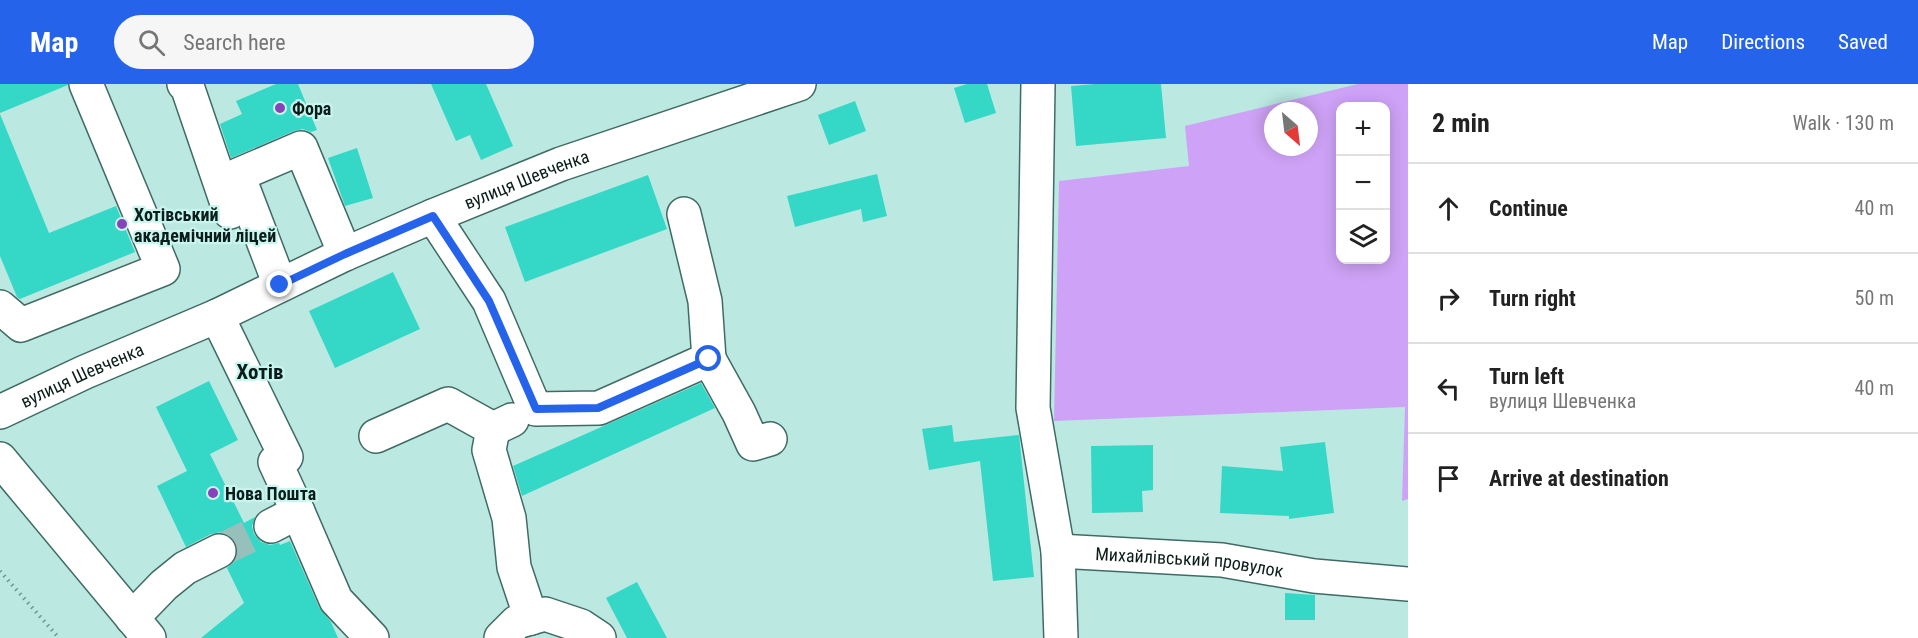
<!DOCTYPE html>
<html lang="en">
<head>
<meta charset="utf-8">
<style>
	body { margin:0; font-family:"Roboto Condensed",sans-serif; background:#f6f6f6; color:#222 }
	.controls { position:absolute; right:18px; top:18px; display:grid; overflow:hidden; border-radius:12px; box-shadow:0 3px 15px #0003 }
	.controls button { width:54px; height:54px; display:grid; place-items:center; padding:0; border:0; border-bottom:2px solid #e0e0e0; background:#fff; color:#222; font:30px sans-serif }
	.compass { position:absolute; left:1264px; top:18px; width:54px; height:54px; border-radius:50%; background:#fff; box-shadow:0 3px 15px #0003; rotate:152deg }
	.stop { position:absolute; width:18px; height:18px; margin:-14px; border:4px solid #2563eb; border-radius:50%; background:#fff }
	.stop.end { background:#2563eb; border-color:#fff; box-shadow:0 2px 6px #0008 }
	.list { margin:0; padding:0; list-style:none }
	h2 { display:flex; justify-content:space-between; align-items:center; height:78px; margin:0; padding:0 24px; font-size:26px }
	h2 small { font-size:20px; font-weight:400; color:#767676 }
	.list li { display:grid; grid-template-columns:39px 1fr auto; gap:18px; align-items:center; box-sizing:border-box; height:90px; padding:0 24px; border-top:2px solid #e0e0e0 }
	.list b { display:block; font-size:22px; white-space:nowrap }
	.list p { margin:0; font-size:20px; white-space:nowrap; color:#767676 }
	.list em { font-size:20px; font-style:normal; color:#767676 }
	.icon { flex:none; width:33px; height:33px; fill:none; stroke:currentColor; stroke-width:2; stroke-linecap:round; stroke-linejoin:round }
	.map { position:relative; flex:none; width:1408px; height:554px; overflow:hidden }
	header { display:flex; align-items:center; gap:36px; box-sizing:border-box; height:84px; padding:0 30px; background:#2563eb; color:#fff }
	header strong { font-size:28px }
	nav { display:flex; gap:33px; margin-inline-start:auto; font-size:21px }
	.search { width:420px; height:54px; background:#f6f6f6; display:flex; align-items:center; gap:15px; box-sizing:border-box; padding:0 21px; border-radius:33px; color:#767676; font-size:22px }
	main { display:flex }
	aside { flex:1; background:#fff }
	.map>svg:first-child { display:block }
	.green { fill:#cea2f6; fill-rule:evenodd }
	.building { fill:#35d7c6 }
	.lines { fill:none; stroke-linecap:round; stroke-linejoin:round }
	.minor-tunnel { stroke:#98c0ba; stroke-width:33; stroke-dasharray:33 16; stroke-linecap:butt }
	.minor-casing { stroke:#406b65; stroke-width:36 }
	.path { stroke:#749792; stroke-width:4; stroke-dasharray:1.5 4.5; stroke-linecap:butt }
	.minor { stroke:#fff; stroke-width:33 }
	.route { stroke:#2563eb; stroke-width:8 }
	.poi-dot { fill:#8644b8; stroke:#c8f6ef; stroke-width:2 }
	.labels { text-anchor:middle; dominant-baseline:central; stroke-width:4.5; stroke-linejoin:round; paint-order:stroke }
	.poi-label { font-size:18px; font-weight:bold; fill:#0b1d1a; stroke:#c8f6ef; text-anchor:start }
	.street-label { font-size:18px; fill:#0b1d1a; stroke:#c8f6ef }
	.quarter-label { font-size:21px; font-weight:bold; fill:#0b1d1a; stroke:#c8f6ef }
</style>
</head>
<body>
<header>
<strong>Map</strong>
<div class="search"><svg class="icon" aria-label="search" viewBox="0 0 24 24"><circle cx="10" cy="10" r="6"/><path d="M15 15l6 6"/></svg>Search here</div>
<nav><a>Map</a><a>Directions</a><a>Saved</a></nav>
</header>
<main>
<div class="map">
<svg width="1408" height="554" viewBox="0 0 1408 554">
	<rect width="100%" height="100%" fill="#bbe9e2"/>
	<path class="green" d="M 1358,0 L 1408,0 L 1408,415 L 1402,417 L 1405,323 L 1054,337 L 1059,97 L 1189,82 L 1185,42 ZM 1340,22 L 1386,22 L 1386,176 L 1340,176 ZM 1273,27 L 1309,27 L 1309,63 L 1273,63 Z"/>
	<path class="building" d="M 0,0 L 68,0 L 68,1 L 0,29 Z
		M 276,0 L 298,0 L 317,46 L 311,48 L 303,45 L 294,47 L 231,74 L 220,40 L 242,30 L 236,17 Z
		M 431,0 L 486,0 L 513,62 L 481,76 L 470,51 L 456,57 Z
		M 967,0 L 987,0 L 996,29 L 965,39 L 954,4 Z
		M 1095,0 L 1161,0 L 1166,54 L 1076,62 L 1071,2 Z
		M 855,17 L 866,47 L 829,61 L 818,31 Z
		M 0,30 L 49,149 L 116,122 L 135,168 L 20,215 L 17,213 L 0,172 Z
		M 357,64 L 373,114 L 345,122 L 328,74 Z
		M 877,90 L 887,132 L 863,138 L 861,125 L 795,143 L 787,112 Z
		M 648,91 L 667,145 L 525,198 L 505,143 Z
		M 393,188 L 420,245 L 335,284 L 309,227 Z
		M 209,297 L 238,356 L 210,370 L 244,439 L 255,433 L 252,442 L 254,450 L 261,458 L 270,461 L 279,459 L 280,461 L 290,457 L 319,523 L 331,538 L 338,554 L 201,554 L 244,519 L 227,484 L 235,477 L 238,468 L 235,458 L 229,451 L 221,448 L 211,450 L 186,463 L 157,402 L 187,387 L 156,323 Z
		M 701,299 L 715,324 L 522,412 L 513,382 Z
		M 952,341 L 954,358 L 1019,351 L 1034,493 L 993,497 L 980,377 L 929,386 L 922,345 Z
		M 1325,358 L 1334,429 L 1289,435 L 1289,432 L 1220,429 L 1222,382 L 1283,387 L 1280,363 Z
		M 1153,361 L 1153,406 L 1142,407 L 1143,428 L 1092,429 L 1091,362 Z
		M 637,498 L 667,554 L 627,554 L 606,514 Z
		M 1285,509 L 1315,511 L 1315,536 L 1285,536 Z"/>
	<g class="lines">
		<path class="minor-tunnel" d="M 219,467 L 271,442"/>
		<defs>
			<g id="minor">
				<path d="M 184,0 L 187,2 L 230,128"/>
				<path d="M 1038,0 L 1033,324 L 1058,467 L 1061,554"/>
				<path d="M 433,132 L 489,217 L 535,325 L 599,324 L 709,275 L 705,217 L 684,130"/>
				<path d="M 280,201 L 238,91 L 301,64 L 345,170"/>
				<path d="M 0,223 L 21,241 L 163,185 L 86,0"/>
				<path d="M 217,232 L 286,373 L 275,378 L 298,428"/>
				<path d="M 709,275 L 739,329 L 753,360 L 770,355"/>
				<path id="s1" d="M 0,328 L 85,288 L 217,232 L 345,170 L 433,132 L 561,80 L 799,0"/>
				<path d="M 493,345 L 489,366 L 509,434 L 514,483 L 531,534"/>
				<path d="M 376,352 L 448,320 L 493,345 L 512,336"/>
				<path d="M 0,375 L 149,554"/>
				<path d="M 271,442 L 298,428 L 336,516 L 372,554"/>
				<path id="s2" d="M 1058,467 L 1222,476 L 1314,492 L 1408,500"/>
				<path d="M 132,534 L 164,501 L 185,484 L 219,467"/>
				<path d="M 501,554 L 517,538 L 545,530 L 581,542 L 599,554"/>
			</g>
		</defs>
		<use href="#minor" class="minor-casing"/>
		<path class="path" d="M 0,487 L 59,554"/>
		<use href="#minor" class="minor"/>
	</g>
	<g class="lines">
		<path class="route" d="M 280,201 L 345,170 L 433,132 L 489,217 L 536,325 L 598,324 L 709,275"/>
	</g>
	<g class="poi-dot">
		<circle cx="280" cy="24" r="6"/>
		<circle cx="122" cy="140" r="6"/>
		<circle cx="213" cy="409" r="6"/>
	</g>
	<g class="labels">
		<g class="poi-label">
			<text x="292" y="24">Фора</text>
			<text x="134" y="130">Хотівський<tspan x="134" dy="21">академічний ліцей</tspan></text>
			<text x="225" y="409">Нова Пошта</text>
		</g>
		<g class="street-label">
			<text stroke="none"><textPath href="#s1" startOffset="576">вулиця Шевченка</textPath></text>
			<text stroke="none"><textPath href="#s1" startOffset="90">вулиця Шевченка</textPath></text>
			<text stroke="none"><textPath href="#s2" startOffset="132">Михайлівський провулок</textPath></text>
		</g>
		<g class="quarter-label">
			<text x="260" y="288">Хотів</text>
		</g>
	</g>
</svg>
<div class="controls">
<button>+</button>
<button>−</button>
<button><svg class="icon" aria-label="layers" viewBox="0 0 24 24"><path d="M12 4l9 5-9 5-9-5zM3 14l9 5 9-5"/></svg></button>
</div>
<svg class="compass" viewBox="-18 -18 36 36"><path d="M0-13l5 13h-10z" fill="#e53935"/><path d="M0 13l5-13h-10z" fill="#767676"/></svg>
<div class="stop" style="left:709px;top:275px"></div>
<div class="stop end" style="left:280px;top:201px"></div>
</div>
<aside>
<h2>2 min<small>Walk · 130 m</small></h2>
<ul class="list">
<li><svg class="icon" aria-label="ahead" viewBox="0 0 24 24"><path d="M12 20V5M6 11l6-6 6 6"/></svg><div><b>Continue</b></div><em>40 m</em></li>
<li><svg class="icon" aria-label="right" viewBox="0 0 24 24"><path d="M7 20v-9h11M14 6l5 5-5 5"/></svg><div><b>Turn right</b></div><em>50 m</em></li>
<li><svg class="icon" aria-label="left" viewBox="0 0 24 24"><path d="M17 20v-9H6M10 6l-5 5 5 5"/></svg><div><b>Turn left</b><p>вулиця Шевченка</p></div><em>40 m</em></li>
<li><svg class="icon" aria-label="arrive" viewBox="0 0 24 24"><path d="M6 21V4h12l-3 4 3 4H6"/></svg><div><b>Arrive at destination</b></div></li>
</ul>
</aside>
</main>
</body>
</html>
